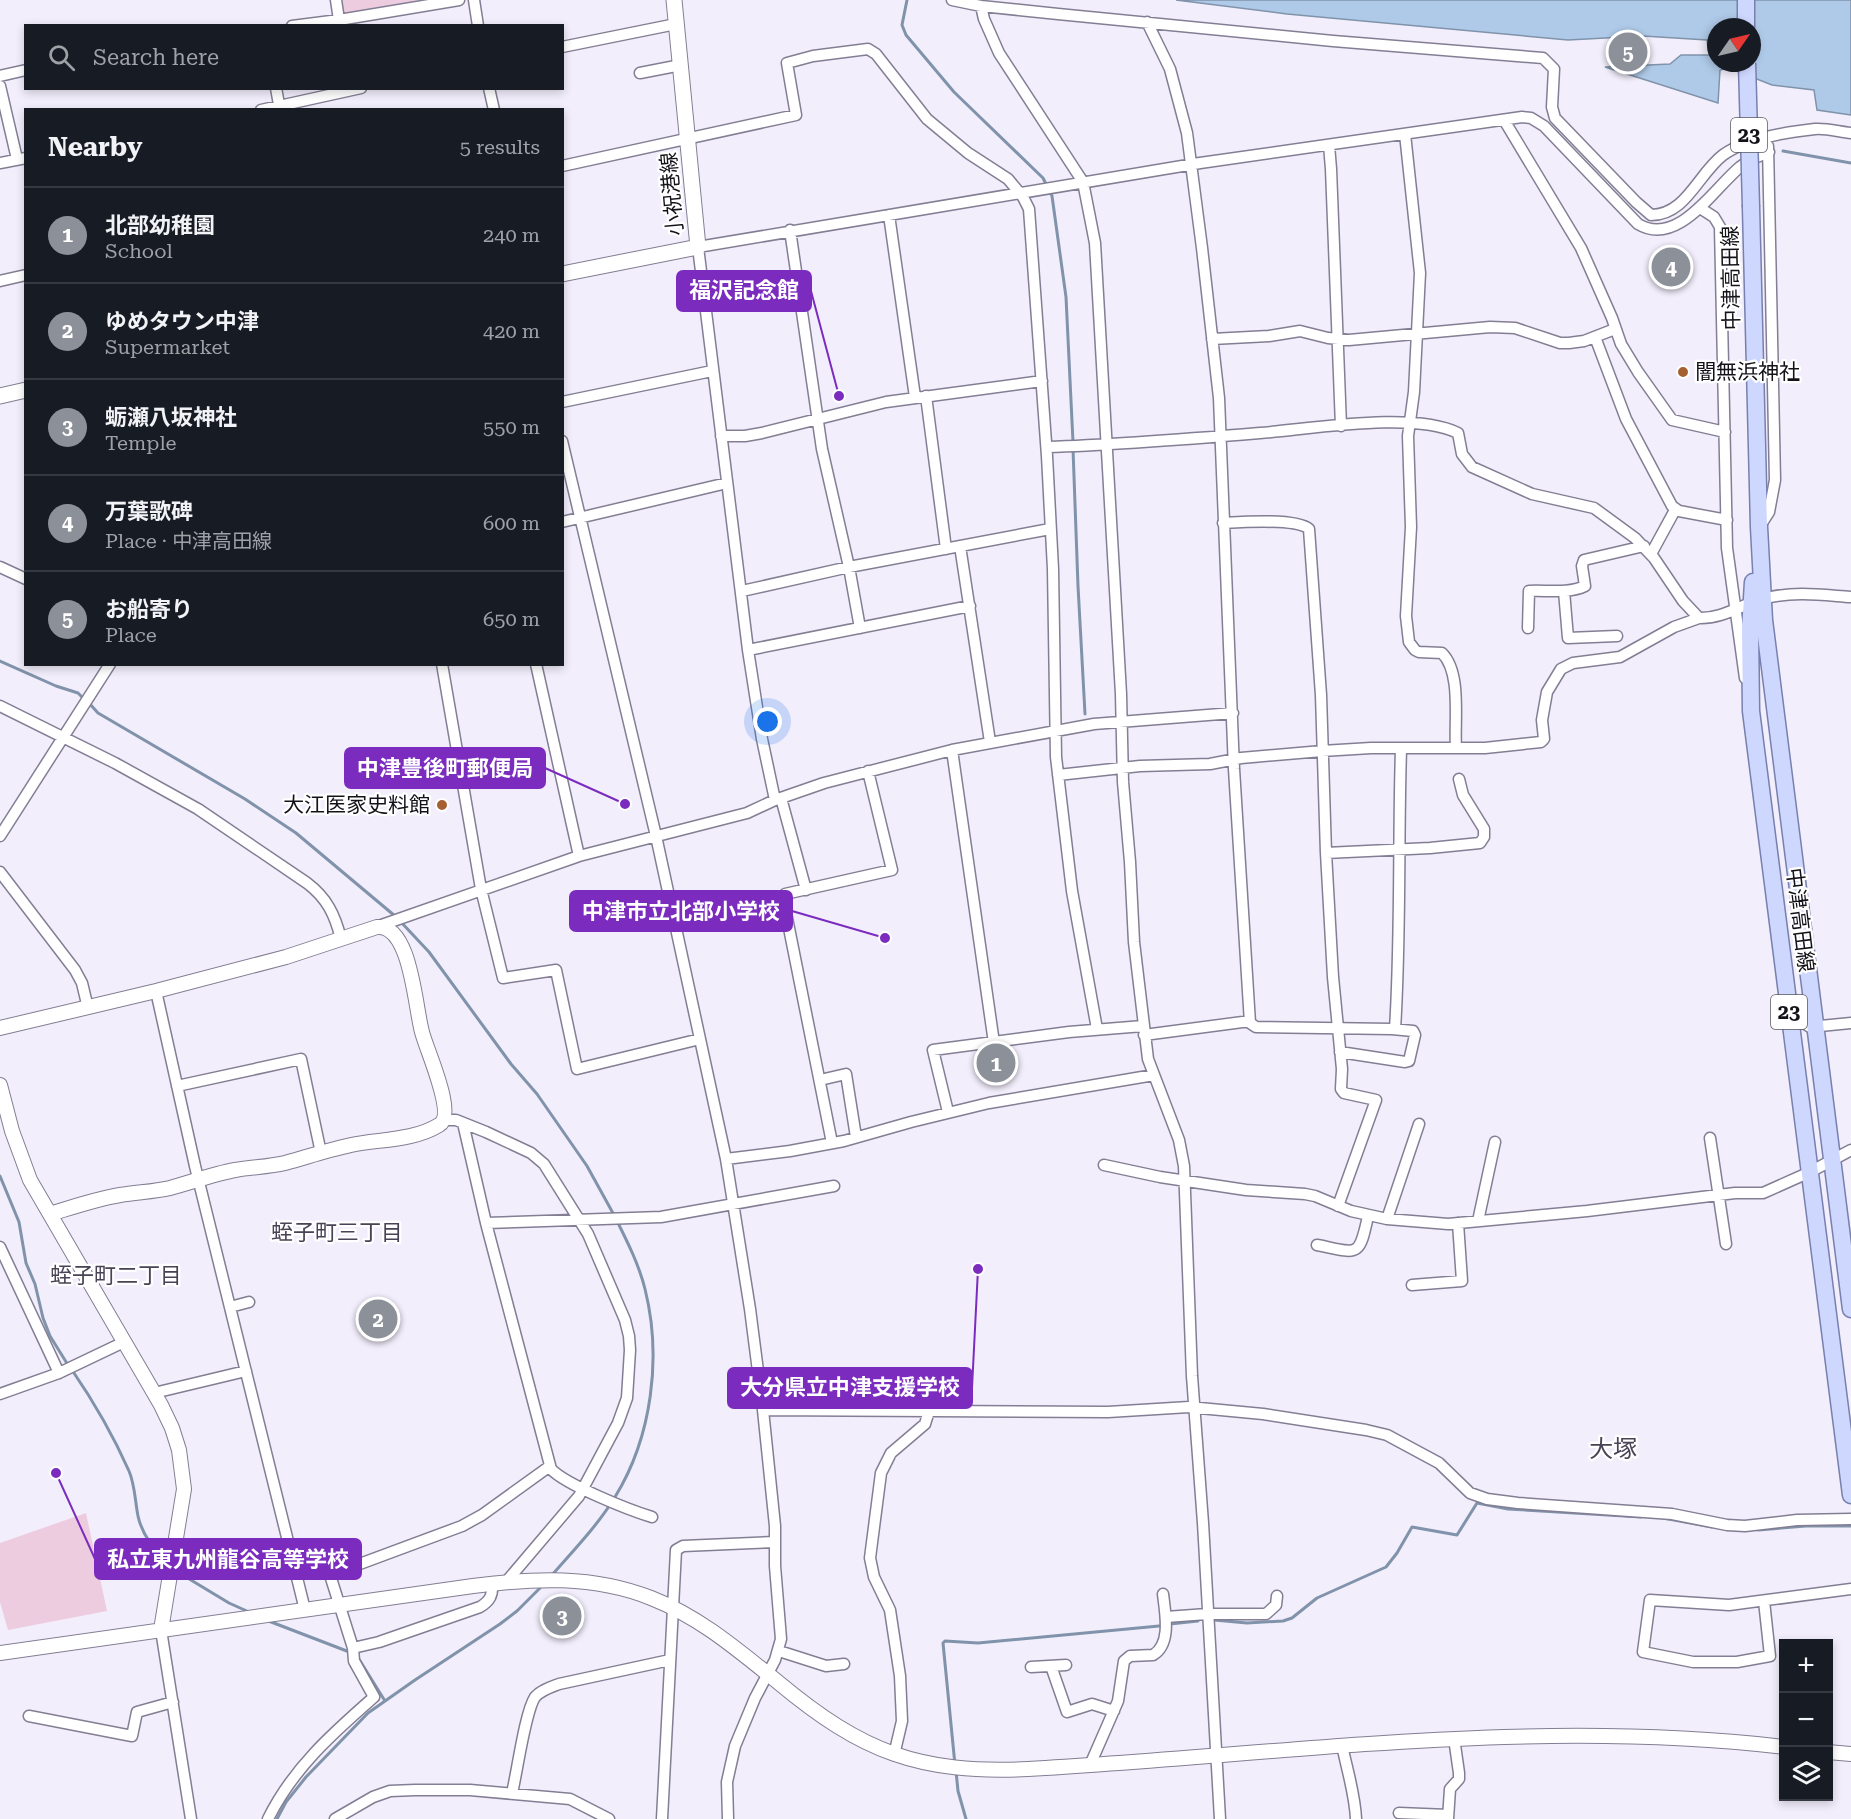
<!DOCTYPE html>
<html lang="en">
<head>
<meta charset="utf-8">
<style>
	body { margin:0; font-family:"Roboto Serif","Noto Sans JP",serif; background:#242831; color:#f1f3f6 }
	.controls { position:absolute; right:18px; bottom:18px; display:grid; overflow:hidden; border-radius:0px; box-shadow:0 3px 9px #0003 }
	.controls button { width:54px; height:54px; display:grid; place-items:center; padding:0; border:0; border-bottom:2px solid #363941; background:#171b24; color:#f1f3f6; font:30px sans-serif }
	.compass { position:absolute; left:1707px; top:18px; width:54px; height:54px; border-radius:50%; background:#171b24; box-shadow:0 3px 9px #0003; rotate:56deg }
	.you { position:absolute; left:768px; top:722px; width:21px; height:21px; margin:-15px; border:4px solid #fff; border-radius:50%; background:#1a73e8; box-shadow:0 0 0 9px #1a73e833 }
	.badge { display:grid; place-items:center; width:39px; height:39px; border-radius:50%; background:#8c9099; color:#fff; font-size:20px; font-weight:700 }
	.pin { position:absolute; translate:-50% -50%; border:3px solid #fff; box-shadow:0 2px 6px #0006 }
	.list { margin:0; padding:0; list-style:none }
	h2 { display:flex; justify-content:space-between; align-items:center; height:78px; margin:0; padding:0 24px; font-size:26px }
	h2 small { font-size:20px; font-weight:400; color:#9ea1a6 }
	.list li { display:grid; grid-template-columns:39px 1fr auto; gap:18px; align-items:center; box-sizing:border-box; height:96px; padding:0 24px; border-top:2px solid #363941 }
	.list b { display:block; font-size:22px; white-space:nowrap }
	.list p { margin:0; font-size:20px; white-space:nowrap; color:#9ea1a6 }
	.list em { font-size:20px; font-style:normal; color:#9ea1a6 }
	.icon { flex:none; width:33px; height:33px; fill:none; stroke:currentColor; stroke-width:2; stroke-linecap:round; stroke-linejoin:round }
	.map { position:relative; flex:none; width:1851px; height:1819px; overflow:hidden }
	.search { position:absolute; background:#171b24; box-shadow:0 3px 9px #0003; left:24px; top:24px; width:540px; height:66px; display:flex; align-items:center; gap:15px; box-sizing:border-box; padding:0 21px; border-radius:0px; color:#9ea1a6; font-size:22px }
	.panel { position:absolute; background:#171b24; box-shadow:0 3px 9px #0003; left:24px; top:108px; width:540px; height:558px; border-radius:0px }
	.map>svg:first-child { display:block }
	.green { fill:#edccdf }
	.water { fill:#afcae8; stroke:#8093aa; stroke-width:1.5; fill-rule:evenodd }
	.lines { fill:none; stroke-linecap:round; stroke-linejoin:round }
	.stream { stroke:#8093aa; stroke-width:3 }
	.minor-casing { stroke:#837e93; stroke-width:13 }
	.tertiary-casing { stroke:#837e93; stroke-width:16 }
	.secondary-casing { stroke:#837e93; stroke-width:17 }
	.primary-casing { stroke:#7780ae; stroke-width:19 }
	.minor { stroke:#fff; stroke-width:10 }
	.tertiary { stroke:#fff; stroke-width:14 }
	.secondary { stroke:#fff; stroke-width:15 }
	.primary { stroke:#ced7fe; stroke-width:16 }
	.primary-bridge-casing { stroke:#7780ae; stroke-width:19; stroke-linecap:butt }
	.primary-bridge { stroke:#ced7fe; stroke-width:16 }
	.poi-dot { fill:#a56032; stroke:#fff; stroke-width:2 }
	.labels { text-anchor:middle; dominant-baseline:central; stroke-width:4.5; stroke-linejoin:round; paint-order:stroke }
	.shield { fill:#fff; stroke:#5a595e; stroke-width:1.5 }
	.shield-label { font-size:20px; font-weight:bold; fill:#141219 }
	.street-label { font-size:21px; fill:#141219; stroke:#fff }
	.poi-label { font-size:21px; fill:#141219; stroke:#fff; text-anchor:start }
	.neighbourhood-label { font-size:22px; fill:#484355; stroke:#fff }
	.quarter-label { font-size:24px; fill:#484355; stroke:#fff }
	.leader { fill:none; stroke:#7b2cbf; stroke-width:2 }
	.callout-dot { fill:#7b2cbf; stroke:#fff; stroke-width:2 }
	.callout { fill:#7b2cbf; stroke:#7b2cbf; stroke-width:2 }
	.callout-label { font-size:22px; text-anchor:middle; font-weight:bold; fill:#fff }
</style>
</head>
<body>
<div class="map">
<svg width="1851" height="1819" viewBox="0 0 1851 1819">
	<rect width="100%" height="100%" fill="#f2eefc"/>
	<path class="green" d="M 340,0 L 431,0 L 343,17 Z
		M 86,1513 L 107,1611 L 8,1630 L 0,1602 L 0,1543 Z"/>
	<path class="water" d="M 1176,0 L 1851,0 L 1851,115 L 1817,110 L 1814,90 L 1772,85 L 1729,68 L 1720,70 L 1718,103 L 1605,67 L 1670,64 L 1681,55 L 1709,55 L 1707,40 L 1643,36 L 1568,40 L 1287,14 ZM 1716,27 L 1752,27 L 1752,63 L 1716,63 Z"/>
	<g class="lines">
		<path class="stream" d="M 907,0 L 902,25 L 906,35 L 954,92 L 1043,178 L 1052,196 L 1066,297 L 1073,442
			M 1783,151 L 1851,163
			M 1073,449 L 1078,586 L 1085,714
			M 0,661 L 56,686 L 78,693 L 84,699
			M 89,703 L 98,713 L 245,799 L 296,833 L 395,916
			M 400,921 L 429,952 L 511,1064 L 537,1094 L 587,1166 L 614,1215
			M 0,1176 L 19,1222 L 26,1263 L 35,1284 L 43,1318 L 50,1336 L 68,1365
			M 72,1370 C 94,1402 113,1435 129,1471 C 135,1485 135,1501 138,1516 C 142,1535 154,1550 167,1563
			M 1663,1518 L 1712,1527
			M 1758,1530 L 1806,1526 L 1851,1526
			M 176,1571 L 229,1603 L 249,1612
			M 552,1575 C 573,1551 598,1525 615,1497 C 652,1437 662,1357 645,1289 C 639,1265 628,1243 617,1221
			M 266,1620 L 352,1653
			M 1214,1620 L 1247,1623 L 1283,1621 L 1292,1618 L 1317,1598 L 1386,1567 L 1397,1553 L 1412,1527 L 1457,1535 L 1477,1503 L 1508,1509 L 1641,1517
			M 1170,1624 L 1198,1621
			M 357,1656 L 385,1701
			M 955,1765 L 943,1643 L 945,1641 L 978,1643 L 1159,1626
			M 956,1771 L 958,1791 L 966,1819
			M 277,1819 L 286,1802 L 306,1777 L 368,1713 L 415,1680 L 500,1624 L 517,1611 L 543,1585"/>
		<defs>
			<path id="minor" d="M 336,0 L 339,20
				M 474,0 L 478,26
				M 952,0 L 981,6 L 1058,14 L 1333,41 L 1543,58 L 1554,69 L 1552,107 L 1555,118 L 1636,202 L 1651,215 C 1686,215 1698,174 1723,155 C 1745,139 1787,132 1815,129 C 1826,128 1840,132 1851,133
				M 981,6 L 984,19 L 999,53 L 1083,182 L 1095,243 L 1121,694 L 1123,782 L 1130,862 L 1134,942 L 1148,1059 L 1179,1140 L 1184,1166 L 1192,1376 L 1203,1523 L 1220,1819
				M 1147,22 L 1170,69 L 1187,133 L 1202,248 L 1219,398 L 1234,769 L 1250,1023 L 1256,1027 L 1392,1029 L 1413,1031 L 1415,1035 L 1409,1061 L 1405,1062 L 1340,1052
				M 292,26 L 339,20 L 459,0
				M 562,47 L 676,24
				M 640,73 L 681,65
				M 0,76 L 26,70
				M 0,86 L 17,159
				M 276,88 L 280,110
				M 489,88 L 494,110
				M 261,110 L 361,88
				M 1504,120 L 1581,248 L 1612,318 L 1621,344 L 1638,372 L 1672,420 L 1725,432
				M 1405,134 L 1420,273 L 1414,392 L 1408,436 L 1411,527 L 1406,616 L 1409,642 L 1415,650 L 1419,652 L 1442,653 C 1462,673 1454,721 1456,748
				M 1329,145 L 1331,169 L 1341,426
				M 0,163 L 26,158
				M 562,166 L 796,115 L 787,63 L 813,56 L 868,49 L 876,54 L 927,119 L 968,153 L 1008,179 L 1023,197 L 1029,209 L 1047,456 L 1053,569 L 1056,757 L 1072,891 L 1097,1029
				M 1700,208 L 1714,217 L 1720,227 L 1727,548 L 1745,678
				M 889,215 L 915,397
				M 790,230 L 822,449 L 849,567 L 860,628
				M 0,281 L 26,275
				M 1595,337 L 1626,419 L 1672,506 L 1679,511 L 1727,520
				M 1212,339 L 1269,336 L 1300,331 L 1328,338 L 1349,340 L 1490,327 L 1515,328 L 1560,343 L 1569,343 L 1584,341 L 1615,329
				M 926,396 L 946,549
				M 562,402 L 712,371
				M 721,436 L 745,436 L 762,433 L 886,402 L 1042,381
				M 562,441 L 656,836 L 726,1159 L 750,1309 L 763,1410 L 775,1526 L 775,1566 L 781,1639 L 775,1660 L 755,1698 L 735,1746 L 727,1782 L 728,1819
				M 1047,447 C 1118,445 1189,439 1260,433 C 1312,429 1413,411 1458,433 L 1462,454 L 1472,467 L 1532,494 L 1594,508 L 1635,538 L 1654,558 L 1683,601 L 1699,618 C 1724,619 1743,603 1766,598 C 1795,591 1822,595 1851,597
				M 562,522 L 727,483
				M 1223,523 C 1241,522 1296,518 1309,529 L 1321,695 L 1326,853 L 1333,977 L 1342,1069 L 1341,1089 L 1344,1093 L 1376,1100 L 1338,1206
				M 1760,526 L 1769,512 L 1775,480 L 1768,146
				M 960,546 L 990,742
				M 1651,554 L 1675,510
				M 0,567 L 26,579
				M 742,591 L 849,567 L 1050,529
				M 1564,591 L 1568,638 L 1617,636
				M 1528,628 L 1529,591 C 1547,590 1568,594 1585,586 L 1582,566 L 1584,560 L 1644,546
				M 748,650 L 970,606
				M 442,664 L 481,889 L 503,978 L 556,970 L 577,1069 L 700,1039
				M 536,664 L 579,856
				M 0,706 L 115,763 L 198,809 L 307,883 C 327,898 335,915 341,939
				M 952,750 L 994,1043
				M 1058,775 L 1140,766 L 1210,764 L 1241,758 L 1322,751 L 1371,748 L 1485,748 L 1541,742 L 1544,739 L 1542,720 L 1547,692 L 1561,669 L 1573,663 L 1620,657 L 1674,627 L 1699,618
				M 781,798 L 806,890
				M 775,800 L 762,739 L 748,650 L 698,247 L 1200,163 L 1522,117 L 1531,118 L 1544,126 L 1638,224 C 1678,248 1714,188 1740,167 C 1748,160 1759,156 1769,152
				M 0,836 L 110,664
				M 1326,853 L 1430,848 L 1480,843 L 1484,837 L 1484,829 L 1463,795 L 1459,779
				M 0,872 L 75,970 L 82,983 L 88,1008
				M 376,927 L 579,856 L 747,813 L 775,800 L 824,783 L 952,750 L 1094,724 L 1233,713
				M 156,991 L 195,1166 L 305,1610
				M 1790,1015 L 1810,1027 L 1851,1023
				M 1395,1029 C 1401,936 1398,843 1401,749
				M 1144,1035 L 1250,1021
				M 820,1080 L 846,1074 L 856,1137
				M 177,1086 L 301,1059 L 321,1153
				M 948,1112 L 933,1050 L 1069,1032 L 1143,1026
				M 445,1120 L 456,1120 L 486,1132 L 531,1153 L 544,1164 L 588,1234 L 625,1320 L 629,1336 L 630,1350 L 627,1398 L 618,1423 L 579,1496 L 506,1582
				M 463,1123 L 486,1223 L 551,1469 C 566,1485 629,1510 652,1517
				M 1710,1138 L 1726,1244
				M 832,1143 L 783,898 L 785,894 L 892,870 L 868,771
				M 726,1159 L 790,1151 L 844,1141 L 911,1122 L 989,1103 L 1154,1075
				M 1104,1165 L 1160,1177 L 1246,1190 L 1305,1194 L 1315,1196 L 1351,1211 L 1387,1219 L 1448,1224 L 1587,1211 L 1735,1193 L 1763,1193 L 1810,1172 L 1851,1150
				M 1387,1219 L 1419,1124
				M 1478,1221 L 1495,1142
				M 486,1223 L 661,1217 L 834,1186
				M 1317,1245 C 1358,1253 1359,1259 1368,1216
				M 0,1247 L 59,1373
				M 1412,1285 L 1462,1281 L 1458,1223
				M 230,1307 L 249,1302
				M 154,1393 L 246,1371
				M 0,1394 L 59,1373 L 124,1342
				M 763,1410 L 1108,1412 L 1189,1407 L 1263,1414 L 1366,1430 L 1387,1435 L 1439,1463 L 1470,1493 L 1487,1499 L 1518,1503 L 1672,1514 L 1727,1525 L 1745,1526 L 1797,1520 L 1851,1519
				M 1764,1601 L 1770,1656 L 1737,1662 L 1693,1662 L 1643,1652 L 1650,1600 L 1729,1605 L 1851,1589
				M 1166,1617 L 1207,1614 L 1266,1614 L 1276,1605 L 1277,1596
				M 161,1630 L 191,1819
				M 353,1648 L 379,1642 L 480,1607 C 490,1601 493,1595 492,1584
				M 779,1651 L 826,1666 L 844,1664
				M 1051,1666 L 1067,1712 L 1092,1704 L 1114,1711
				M 1031,1667 L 1066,1665
				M 29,1716 L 132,1736 L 137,1712 L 173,1702
				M 1342,1745 C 1347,1770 1355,1794 1356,1819
				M 894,1755 L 902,1721 L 900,1676 L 890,1610 L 874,1577 L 870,1558 L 881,1473 L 891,1453 L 925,1424 L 929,1411
				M 1090,1765 L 1118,1701 L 1124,1661 L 1130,1656 L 1153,1655 C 1172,1644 1165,1612 1163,1594
				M 512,1793 C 517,1773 525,1712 535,1697 C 541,1690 551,1687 559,1684 L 670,1660
				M 1399,1813 L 1448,1815
				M 268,1819 C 293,1768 333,1733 374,1697 L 354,1661 L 353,1648 L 330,1575 L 462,1526 L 482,1515 L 550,1466
				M 335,1819 L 373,1797 L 390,1791 L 415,1790 L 470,1790 L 570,1799 L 609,1819
				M 662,1819 L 676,1550 L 683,1546 L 775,1542
				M 1448,1819 L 1450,1789 L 1459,1779 L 1459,1773 L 1454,1738"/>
			<path id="tertiary" d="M 0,1028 L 156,991 L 286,957 L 377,927 C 411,924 415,1007 422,1032 C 426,1049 457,1115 439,1125 C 413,1141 379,1139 351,1145 C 328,1150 307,1157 285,1163 C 268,1167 252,1167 235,1170 C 213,1174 192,1182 170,1188 C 153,1192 137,1192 120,1195 C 96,1199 73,1207 50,1214
				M 0,1085 L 12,1131 L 30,1180 L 161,1405 L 172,1428 L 179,1450 L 184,1489 L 161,1630
				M 0,1653 L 473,1586 C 534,1578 593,1575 651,1598 C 700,1617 739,1651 779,1683 C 862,1752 919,1774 1028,1769 C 1280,1755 1531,1717 1784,1747
				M 1828,1752 L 1851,1754"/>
			<path id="secondary" d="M 562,274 L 698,247 L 674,0
				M 0,396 L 26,390"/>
			<path id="primary" d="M 1746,0 L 1746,27
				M 1751,207 L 1759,527 L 1764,620 L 1851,1309
				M 1753,582 L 1750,630 L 1751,711 L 1851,1495"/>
		</defs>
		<use href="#minor" class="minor-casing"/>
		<use href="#tertiary" class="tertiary-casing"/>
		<use href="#secondary" class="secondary-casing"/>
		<use href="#primary" class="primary-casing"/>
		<use href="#minor" class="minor"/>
		<use href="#tertiary" class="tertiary"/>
		<use href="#secondary" class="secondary"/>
		<use href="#primary" class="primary"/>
		<defs>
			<path id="primary-bridge" d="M 1747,63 L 1751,207"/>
		</defs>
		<use href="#primary-bridge" class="primary-bridge-casing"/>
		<use href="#primary-bridge" class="primary-bridge"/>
	</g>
	<g class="poi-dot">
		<circle cx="1683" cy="372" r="6"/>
		<circle cx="442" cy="805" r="6"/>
	</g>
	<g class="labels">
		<g class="shield">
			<rect x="1731" y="118" width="36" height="34" rx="4.5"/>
			<rect x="1771" y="995" width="36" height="34" rx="4.5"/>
		</g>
		<g class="shield-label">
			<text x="1749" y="135">23</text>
			<text x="1789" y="1012">23</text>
		</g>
		<g class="street-label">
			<text transform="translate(672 194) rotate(-95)">小祝港線</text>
			<text transform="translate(1731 278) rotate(-91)">中津高田線</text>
			<text transform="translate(1800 920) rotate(83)">中津高田線</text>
		</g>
		<g class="poi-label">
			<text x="1695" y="372">闇無浜神社</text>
			<text x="430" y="805" text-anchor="end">大江医家史料館</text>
		</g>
		<g class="neighbourhood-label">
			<text x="337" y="1232">蛭子町三丁目</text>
			<text x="116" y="1275">蛭子町二丁目</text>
		</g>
		<g class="quarter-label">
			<text x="1613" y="1449">大塚</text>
		</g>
	</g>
	<path class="leader" d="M839 396L811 291M625 804L545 768M885 938L792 911M978 1269L972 1388M56 1473L95 1559"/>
	<g class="callout-dot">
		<circle cx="839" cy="396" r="6"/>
		<circle cx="625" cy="804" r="6"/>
		<circle cx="885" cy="938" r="6"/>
		<circle cx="978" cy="1269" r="6"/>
		<circle cx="56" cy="1473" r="6"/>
	</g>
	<g class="callout">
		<rect x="677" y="271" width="134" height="40" rx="6"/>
		<rect x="345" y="748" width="200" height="40" rx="6"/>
		<rect x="570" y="891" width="222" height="40" rx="6"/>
		<rect x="728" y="1368" width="244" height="40" rx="6"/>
		<rect x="95" y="1539" width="266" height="40" rx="6"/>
	</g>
	<g class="callout-label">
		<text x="744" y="298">福沢記念館</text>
		<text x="445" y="776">中津豊後町郵便局</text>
		<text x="681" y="919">中津市立北部小学校</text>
		<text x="850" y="1395">大分県立中津支援学校</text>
		<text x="228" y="1567">私立東九州龍谷高等学校</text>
	</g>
</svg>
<div class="controls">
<button>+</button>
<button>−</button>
<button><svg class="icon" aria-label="layers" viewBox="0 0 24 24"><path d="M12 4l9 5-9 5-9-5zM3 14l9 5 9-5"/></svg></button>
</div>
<svg class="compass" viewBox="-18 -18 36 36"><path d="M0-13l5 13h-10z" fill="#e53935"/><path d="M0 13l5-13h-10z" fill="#9ea1a6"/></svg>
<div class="you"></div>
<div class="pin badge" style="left:996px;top:1063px">1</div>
<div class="pin badge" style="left:378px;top:1319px">2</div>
<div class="pin badge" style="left:562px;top:1616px">3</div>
<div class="pin badge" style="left:1671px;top:267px">4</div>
<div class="pin badge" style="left:1628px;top:52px">5</div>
<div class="search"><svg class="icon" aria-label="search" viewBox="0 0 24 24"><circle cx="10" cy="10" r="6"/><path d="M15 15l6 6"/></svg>Search here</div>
<section class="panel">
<h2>Nearby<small>5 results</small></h2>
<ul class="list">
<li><span class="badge">1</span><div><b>北部幼稚園</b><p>School</p></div><em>240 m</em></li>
<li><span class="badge">2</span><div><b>ゆめタウン中津</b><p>Supermarket</p></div><em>420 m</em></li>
<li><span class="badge">3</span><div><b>蛎瀬八坂神社</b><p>Temple</p></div><em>550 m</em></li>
<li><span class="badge">4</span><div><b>万葉歌碑</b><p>Place · 中津高田線</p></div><em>600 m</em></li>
<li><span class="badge">5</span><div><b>お船寄り</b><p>Place</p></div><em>650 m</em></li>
</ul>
</section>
</div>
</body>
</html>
